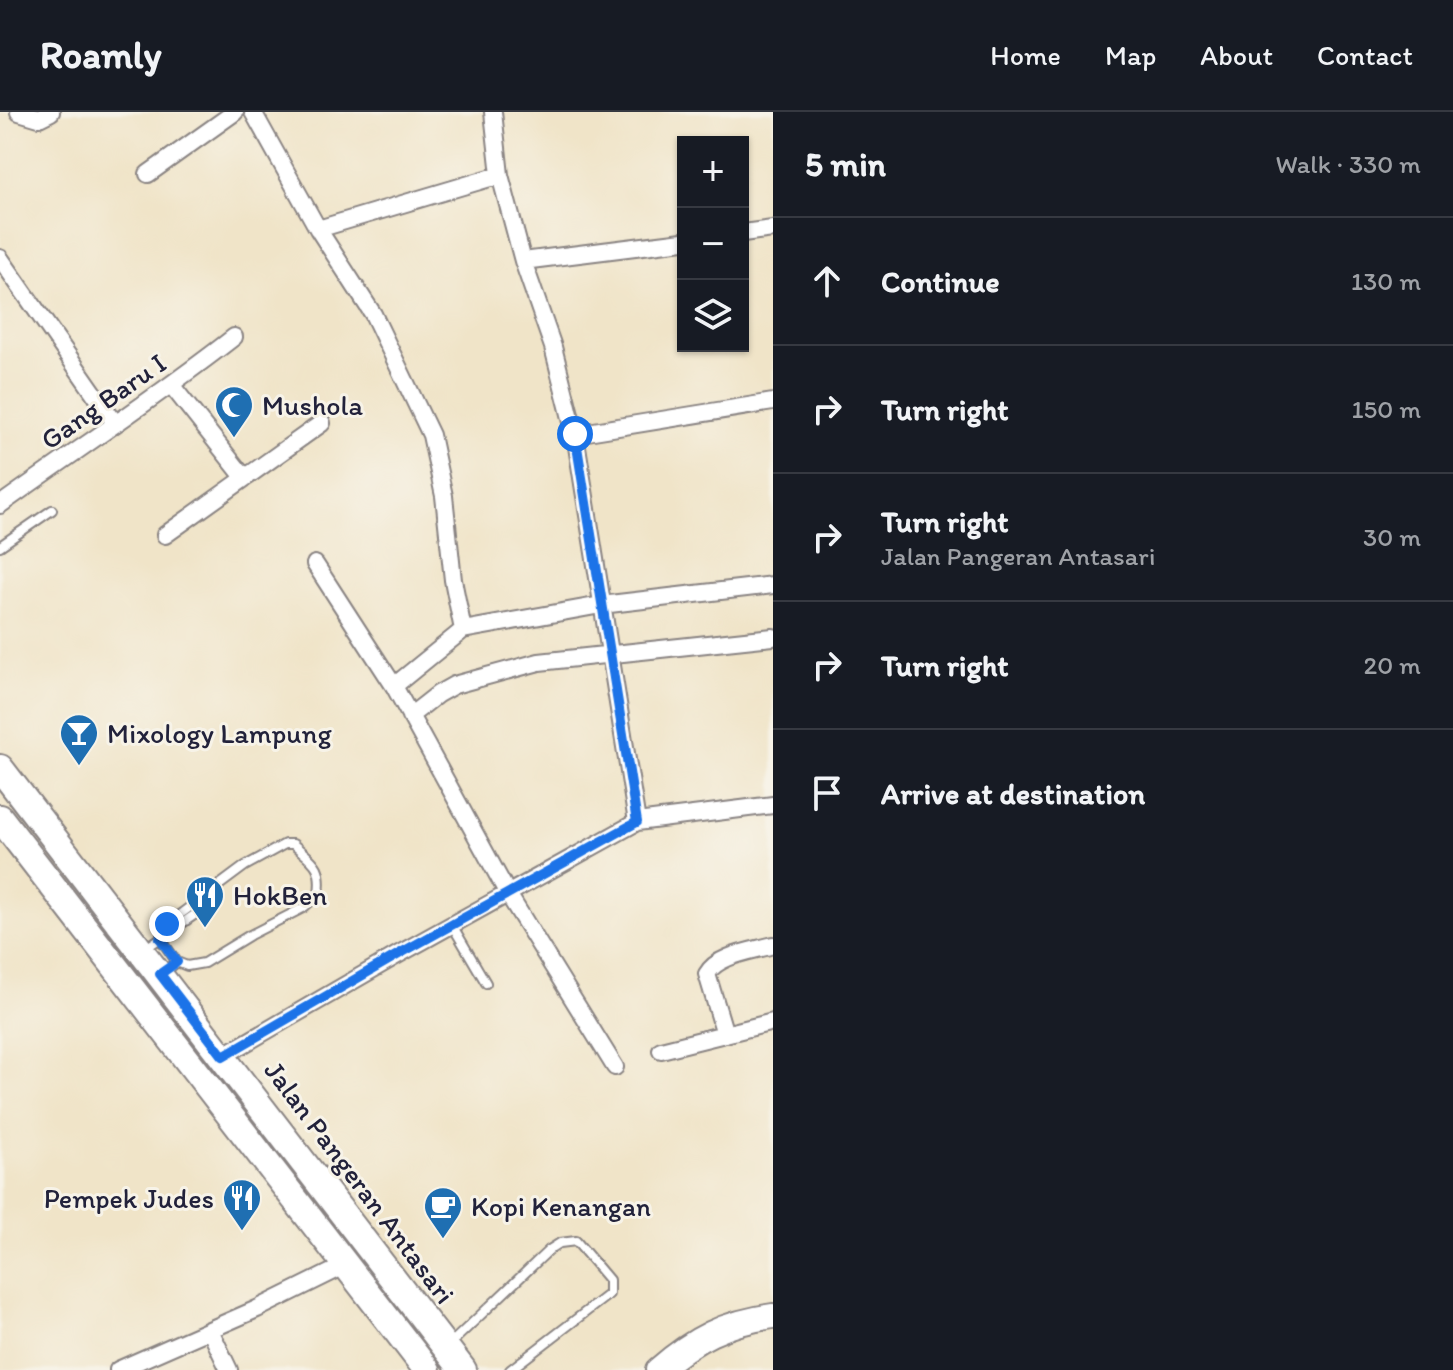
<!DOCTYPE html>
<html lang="en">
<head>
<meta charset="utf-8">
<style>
	body { margin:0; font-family:Itim,sans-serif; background:#20242c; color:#f1f3f6 }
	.controls { position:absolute; right:24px; top:24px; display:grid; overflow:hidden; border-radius:0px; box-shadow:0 2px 6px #0004 }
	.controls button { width:72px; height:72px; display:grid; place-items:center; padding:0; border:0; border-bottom:2px solid #363941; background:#171b24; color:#f1f3f6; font:40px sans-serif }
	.stop { position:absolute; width:24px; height:24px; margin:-18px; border:6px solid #1a73e8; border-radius:50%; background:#fff }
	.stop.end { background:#1a73e8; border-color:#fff; box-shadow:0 2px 8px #0008 }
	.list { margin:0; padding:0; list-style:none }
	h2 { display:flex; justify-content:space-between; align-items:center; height:104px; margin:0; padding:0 32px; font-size:34px }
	h2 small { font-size:26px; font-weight:400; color:#9ea1a6 }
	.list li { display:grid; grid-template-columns:52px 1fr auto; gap:24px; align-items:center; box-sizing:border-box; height:128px; padding:0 32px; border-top:2px solid #363941 }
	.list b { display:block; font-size:30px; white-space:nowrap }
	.list p { margin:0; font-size:26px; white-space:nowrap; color:#9ea1a6 }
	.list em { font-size:26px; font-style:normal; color:#9ea1a6 }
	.icon { flex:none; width:44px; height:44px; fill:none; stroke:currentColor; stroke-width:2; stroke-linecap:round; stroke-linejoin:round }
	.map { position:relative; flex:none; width:773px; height:1258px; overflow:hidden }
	header { display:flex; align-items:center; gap:48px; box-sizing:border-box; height:112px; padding:0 40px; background:#171b24; border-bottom:2px solid #363941 }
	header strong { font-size:38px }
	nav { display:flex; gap:44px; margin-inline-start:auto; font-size:28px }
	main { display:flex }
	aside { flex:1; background:#171b24 }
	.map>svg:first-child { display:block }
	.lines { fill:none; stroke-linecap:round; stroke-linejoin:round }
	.lane-casing { stroke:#898382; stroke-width:12 }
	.street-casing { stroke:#898382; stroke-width:20 }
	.secondary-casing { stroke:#898382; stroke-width:28 }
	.primary-casing { stroke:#898382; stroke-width:30 }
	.lane { stroke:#fff; stroke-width:8 }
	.street { stroke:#fff; stroke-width:16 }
	.secondary { stroke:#fff; stroke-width:24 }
	.primary { stroke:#fff; stroke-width:26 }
	.route { stroke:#1a73e8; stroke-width:10 }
	.labels { text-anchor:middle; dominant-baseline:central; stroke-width:6; stroke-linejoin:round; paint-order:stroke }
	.street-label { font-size:28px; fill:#22223b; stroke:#f7f3e8 }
	.poi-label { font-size:28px; fill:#22223b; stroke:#f7f3e8; text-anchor:start }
</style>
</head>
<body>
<header>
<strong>Roamly</strong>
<nav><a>Home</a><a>Map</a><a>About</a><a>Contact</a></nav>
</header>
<main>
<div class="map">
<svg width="773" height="1258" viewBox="0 0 773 1258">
	<rect width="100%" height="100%" fill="#f7f3e8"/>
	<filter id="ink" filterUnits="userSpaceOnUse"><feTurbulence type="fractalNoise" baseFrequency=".0125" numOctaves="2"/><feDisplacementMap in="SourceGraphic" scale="16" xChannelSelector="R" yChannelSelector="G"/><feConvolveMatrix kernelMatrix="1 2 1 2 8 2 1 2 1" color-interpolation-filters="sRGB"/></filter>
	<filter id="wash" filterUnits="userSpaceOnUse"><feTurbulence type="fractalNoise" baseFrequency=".006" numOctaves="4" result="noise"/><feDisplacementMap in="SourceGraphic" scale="32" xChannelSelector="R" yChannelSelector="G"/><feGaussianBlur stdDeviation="1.8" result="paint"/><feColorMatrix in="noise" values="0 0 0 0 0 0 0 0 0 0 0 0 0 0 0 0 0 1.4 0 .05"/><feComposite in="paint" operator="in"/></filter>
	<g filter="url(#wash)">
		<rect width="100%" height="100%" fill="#f0e4c8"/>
	</g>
	<g filter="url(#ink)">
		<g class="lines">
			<defs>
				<path id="lane" d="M 0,434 L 52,398
					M 452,813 L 486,871
					M 143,838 L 206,795
					M 163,861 L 177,850 L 187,854 L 204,851 L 250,823 L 303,796 L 319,782 C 323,752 313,750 293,732 L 285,732 L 245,754 L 167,812 L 160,826 L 177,850
					M 449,1233 L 549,1138 L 560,1131 L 576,1129 L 609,1168 L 609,1182 L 510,1258"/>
				<path id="street" d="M 19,0 L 39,6 L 51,0
					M 253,0 L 318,117 L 373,202 L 431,323 L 444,384 L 453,468 L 463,518
					M 493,0 L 500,63 L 523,149 L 553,235 L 575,322 L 637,710
					M 148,62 L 235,0
					M 318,117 L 500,63
					M 743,121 L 773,117
					M 0,146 L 115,311
					M 523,149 L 683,129
					M 172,274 L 240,360 L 248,364
					M 575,322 L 773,290
					M 0,393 C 78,337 159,284 234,225
					M 165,423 L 322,311
					M 315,452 L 394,574 L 508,782 L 615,955
					M 394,574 L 463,518 L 601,493 L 773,473
					M 410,604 L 438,582 L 454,573 L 539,550 L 773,525
					M 725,922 L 707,862 C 717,843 753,839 773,833
					M 661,938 L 773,910
					M 223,944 L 399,842 L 637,710 L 773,693
					M 210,1218 L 229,1258
					M 118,1258 L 257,1197 L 346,1153"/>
				<path id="secondary" d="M 658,1258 C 695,1226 724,1211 773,1204"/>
				<path id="primary" d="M 0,656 L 463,1258
					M 0,706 L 427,1258"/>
			</defs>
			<use href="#lane" class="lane-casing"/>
			<use href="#street" class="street-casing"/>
			<use href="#secondary" class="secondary-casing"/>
			<use href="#primary" class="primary-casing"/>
			<use href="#lane" class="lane"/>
			<use href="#street" class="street"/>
			<use href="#secondary" class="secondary"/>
			<use href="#primary" class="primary"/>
		</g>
	</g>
	<g class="lines" filter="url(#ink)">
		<path class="route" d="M 167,812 L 160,826 L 177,850 L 160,862 L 223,944 L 399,842 L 637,710 L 575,322"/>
	</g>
	<defs>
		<symbol id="mosque-pin" viewBox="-11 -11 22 30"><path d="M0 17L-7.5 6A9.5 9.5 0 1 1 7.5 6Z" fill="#1f6fb2" stroke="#f7f3e8"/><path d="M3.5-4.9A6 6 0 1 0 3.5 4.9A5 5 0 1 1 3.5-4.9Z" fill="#fff"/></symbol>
		<symbol id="bar-pin" viewBox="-11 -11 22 30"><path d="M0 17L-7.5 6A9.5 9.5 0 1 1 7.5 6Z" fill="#1f6fb2" stroke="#f7f3e8"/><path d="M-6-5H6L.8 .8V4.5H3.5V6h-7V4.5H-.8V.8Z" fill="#fff"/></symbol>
		<symbol id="restaurant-pin" viewBox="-11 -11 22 30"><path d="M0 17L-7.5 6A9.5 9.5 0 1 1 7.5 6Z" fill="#1f6fb2" stroke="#f7f3e8"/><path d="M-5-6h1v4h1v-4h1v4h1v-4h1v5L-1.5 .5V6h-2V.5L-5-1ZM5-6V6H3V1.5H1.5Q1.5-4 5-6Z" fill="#fff"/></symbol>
		<symbol id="cafe-pin" viewBox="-11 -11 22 30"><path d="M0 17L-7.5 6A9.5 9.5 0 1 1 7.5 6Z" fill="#1f6fb2" stroke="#f7f3e8"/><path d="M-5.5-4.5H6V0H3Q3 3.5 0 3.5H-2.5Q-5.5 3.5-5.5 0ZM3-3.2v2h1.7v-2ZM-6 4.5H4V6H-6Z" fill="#fff"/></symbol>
	</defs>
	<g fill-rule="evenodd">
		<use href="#mosque-pin" x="212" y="271" width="44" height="60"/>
		<use href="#bar-pin" x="57" y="599" width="44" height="60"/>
		<use href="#restaurant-pin" x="183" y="761" width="44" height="60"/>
		<use href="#restaurant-pin" x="220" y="1064" width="44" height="60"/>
		<use href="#cafe-pin" x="421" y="1072" width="44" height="60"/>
	</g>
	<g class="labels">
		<g class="street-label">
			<text transform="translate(103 289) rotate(-35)">Gang Baru I</text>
			<text transform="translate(360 1070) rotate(53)">Jalan Pangeran Antasari</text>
		</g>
		<g class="poi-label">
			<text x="262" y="293">Mushola</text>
			<text x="107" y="621">Mixology Lampung</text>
			<text x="233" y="783">HokBen</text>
			<text x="214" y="1086" text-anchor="end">Pempek Judes</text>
			<text x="471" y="1094">Kopi Kenangan</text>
		</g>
	</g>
</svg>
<div class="controls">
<button>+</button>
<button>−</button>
<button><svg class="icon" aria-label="layers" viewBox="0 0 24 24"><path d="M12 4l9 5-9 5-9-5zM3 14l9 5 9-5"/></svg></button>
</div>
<div class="stop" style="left:575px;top:322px"></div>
<div class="stop end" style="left:167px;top:812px"></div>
</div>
<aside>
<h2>5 min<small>Walk · 330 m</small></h2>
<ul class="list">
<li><svg class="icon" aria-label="ahead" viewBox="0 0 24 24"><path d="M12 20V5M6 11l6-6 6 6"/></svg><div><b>Continue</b></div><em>130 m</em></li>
<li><svg class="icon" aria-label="right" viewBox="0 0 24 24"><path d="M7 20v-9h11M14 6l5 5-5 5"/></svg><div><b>Turn right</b></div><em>150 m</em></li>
<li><svg class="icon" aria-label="right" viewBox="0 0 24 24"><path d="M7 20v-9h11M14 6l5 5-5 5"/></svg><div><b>Turn right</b><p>Jalan Pangeran Antasari</p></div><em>30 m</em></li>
<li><svg class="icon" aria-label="right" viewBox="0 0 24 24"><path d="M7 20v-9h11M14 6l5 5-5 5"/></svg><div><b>Turn right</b></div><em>20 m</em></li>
<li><svg class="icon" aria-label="arrive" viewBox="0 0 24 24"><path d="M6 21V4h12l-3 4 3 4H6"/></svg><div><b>Arrive at destination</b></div></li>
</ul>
</aside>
</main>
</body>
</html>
